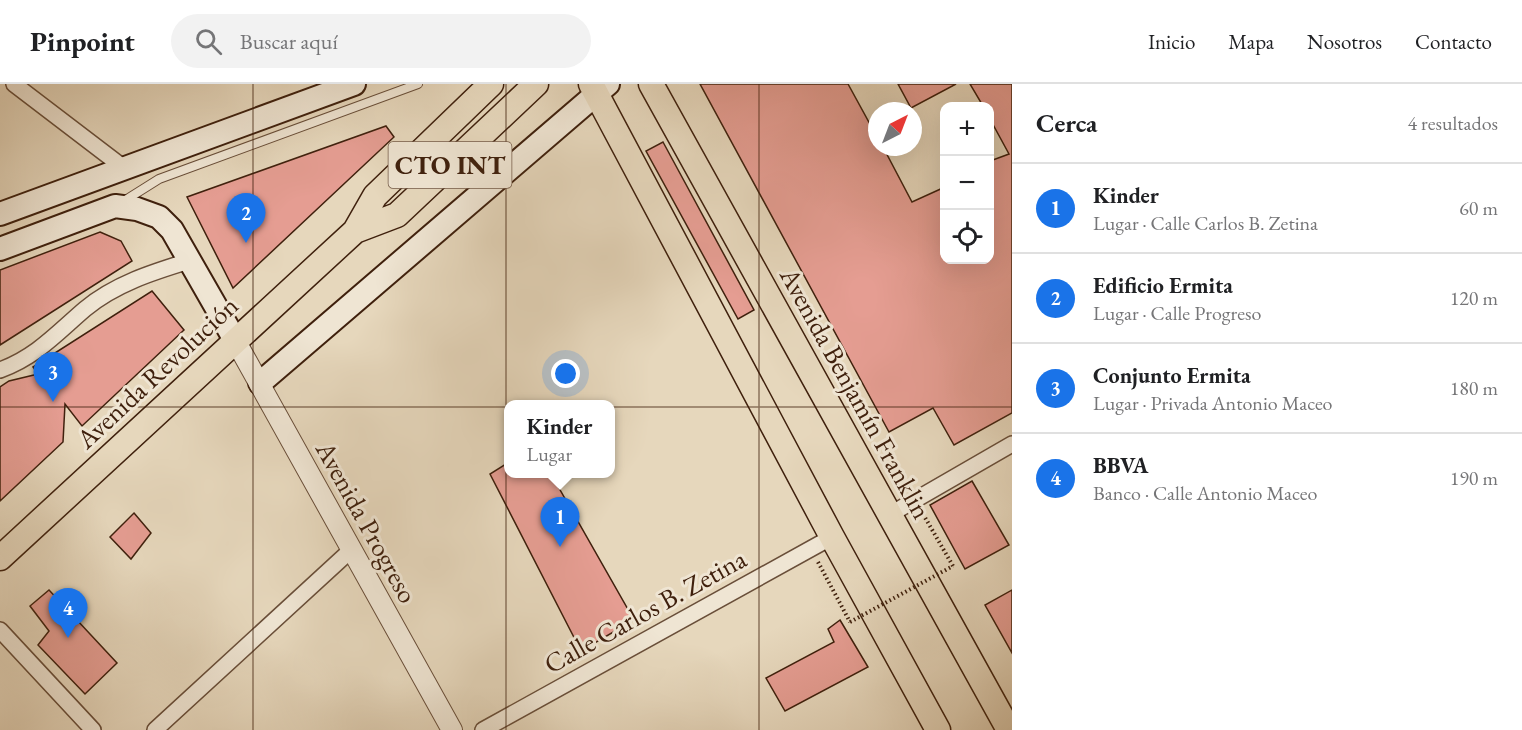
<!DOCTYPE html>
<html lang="es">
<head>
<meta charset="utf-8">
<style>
	body { margin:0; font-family:"EB Garamond",serif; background:#f2f2f2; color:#202124 }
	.controls { position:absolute; right:18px; top:18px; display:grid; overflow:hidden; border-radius:12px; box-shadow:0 6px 24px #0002 }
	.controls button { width:54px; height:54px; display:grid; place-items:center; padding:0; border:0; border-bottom:2px solid #e0e0e0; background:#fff; color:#202124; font:30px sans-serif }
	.compass { position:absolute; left:868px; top:18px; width:54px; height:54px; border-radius:50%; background:#fff; box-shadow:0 6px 24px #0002; rotate:42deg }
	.you { position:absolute; left:566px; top:290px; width:21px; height:21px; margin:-15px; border:4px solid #fff; border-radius:50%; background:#1a73e8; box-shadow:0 0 0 9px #1a73e833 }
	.badge { display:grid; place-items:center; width:39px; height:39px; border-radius:50%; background:#1a73e8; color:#fff; font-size:20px; font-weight:700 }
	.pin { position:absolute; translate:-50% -50px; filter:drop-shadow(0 2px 3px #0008) }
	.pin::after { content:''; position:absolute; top:32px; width:21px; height:18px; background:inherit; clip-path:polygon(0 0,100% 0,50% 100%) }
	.popup { position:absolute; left:504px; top:316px; width:111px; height:78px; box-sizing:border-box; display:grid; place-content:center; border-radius:12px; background:#fff; filter:drop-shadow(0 2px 4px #0005); font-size:20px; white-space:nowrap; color:#757577 }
	.popup b { font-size:22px; color:#202124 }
	.popup::after { content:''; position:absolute; left:50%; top:100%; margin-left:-12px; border:12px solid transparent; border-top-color:#fff }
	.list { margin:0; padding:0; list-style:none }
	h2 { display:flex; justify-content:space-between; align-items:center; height:78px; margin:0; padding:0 24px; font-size:26px }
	h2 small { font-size:20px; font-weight:400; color:#757577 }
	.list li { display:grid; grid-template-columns:39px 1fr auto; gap:18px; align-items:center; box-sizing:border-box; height:90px; padding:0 24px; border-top:2px solid #e0e0e0 }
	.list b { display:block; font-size:22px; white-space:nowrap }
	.list p { margin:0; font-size:20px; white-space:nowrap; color:#757577 }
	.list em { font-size:20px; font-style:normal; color:#757577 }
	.icon { flex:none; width:33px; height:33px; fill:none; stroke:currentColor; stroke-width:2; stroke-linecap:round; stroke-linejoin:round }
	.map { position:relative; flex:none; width:1012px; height:646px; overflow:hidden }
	header { display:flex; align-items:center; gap:36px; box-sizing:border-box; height:84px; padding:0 30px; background:#fff; border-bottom:2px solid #e0e0e0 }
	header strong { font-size:28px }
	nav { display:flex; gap:33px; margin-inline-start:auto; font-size:21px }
	.search { width:420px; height:54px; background:#f2f2f2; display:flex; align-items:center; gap:15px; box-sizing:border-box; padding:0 21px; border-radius:33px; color:#757577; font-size:22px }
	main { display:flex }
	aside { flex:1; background:#fff }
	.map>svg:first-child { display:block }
	.building { fill:#e59d92; stroke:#3f200d; stroke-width:1.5 }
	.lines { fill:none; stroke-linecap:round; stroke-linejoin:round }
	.service-casing { stroke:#694e39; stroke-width:10 }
	.minor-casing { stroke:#694e39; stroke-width:18 }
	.tertiary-casing { stroke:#694e39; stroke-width:22 }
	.secondary-casing { stroke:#3f200d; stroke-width:26 }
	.primary-casing { stroke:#3f200d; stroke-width:27 }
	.path { stroke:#3f200d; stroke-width:4; stroke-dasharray:1.5 3; stroke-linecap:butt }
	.service { stroke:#efe5d3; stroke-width:8 }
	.minor { stroke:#efe5d3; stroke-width:15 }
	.tertiary { stroke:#efe5d3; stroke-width:20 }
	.secondary { stroke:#efe5d3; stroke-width:22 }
	.primary { stroke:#e6d7bc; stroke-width:24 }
	.path-bridge { stroke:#3f200d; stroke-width:4; stroke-dasharray:1.5 3; stroke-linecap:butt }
	.grid { fill:none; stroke:#3f200d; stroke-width:1.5; stroke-opacity:0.55 }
	.labels { text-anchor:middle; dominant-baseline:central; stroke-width:6; stroke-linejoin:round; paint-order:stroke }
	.shield { fill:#efe5d3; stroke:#745b48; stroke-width:1.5 }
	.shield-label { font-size:26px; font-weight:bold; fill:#3f200d }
	.street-label { font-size:27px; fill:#3f200d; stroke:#efe5d3 }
</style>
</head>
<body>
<header>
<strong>Pinpoint</strong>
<div class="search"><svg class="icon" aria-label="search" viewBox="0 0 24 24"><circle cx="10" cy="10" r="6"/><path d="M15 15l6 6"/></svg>Buscar aquí</div>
<nav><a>Inicio</a><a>Mapa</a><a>Nosotros</a><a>Contacto</a></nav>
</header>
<main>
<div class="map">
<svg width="1012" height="646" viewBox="0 0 1012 646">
	<rect width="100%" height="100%" fill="#e6d7bc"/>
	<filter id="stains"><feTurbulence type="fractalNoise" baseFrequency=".00333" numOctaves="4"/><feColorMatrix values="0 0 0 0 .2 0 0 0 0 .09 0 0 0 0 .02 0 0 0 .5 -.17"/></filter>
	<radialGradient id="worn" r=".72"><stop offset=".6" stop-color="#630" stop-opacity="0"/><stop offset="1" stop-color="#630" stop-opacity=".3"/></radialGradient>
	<path class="building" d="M 700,0 L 848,0 L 877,53 L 877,63 L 883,63 L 912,118 L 945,103 L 945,176 L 990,176 L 990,77 L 1009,70 L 990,35 L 990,22 L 983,22 L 970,0 L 1012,0 L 1012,329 L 954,361 L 933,324 L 889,348 Z
		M 898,0 L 956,0 L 911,24 Z
		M 386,42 L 394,53 L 233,204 L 187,113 Z
		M 663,58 L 754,226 L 738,235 L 646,67 Z
		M 100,148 L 121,157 L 132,177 L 0,261 L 0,186 Z
		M 152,207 L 184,246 L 82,342 L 65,320 L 63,358 L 0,417 L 0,303 L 9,297 L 38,290 L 33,283 Z
		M 509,378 L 509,390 L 551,390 L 634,536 L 581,567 L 490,390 Z
		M 972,397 L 1009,461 L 965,485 L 930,421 Z
		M 134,429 L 151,449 L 131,475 L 110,453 Z
		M 49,506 L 117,579 L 85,610 L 38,561 L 49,547 L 30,522 Z
		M 1012,506 L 1012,569 L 985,521 Z
		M 840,536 L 868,583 L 785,627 L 766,594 L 834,558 L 828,545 Z"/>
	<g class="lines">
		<defs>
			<path id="service" d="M 124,117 L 159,95 L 418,0"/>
			<path id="minor" d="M 14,0 L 124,84
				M 0,286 C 36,273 57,249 85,225 C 115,200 153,188 189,177
				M 889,431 L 1012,360
				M 0,546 L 93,646
				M 155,646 L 351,466
				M 483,646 L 832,453"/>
			<path id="tertiary" d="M 235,256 L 452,646"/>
			<path id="secondary" d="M 0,130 L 354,0
				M 0,165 L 115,122 L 137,125 L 159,133 L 172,146 L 235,256
				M 260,299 L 608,0"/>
			<path id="primary" d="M 591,0 L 832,453 L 938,646
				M 651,0 L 1009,646
				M 355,147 L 397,131 L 536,0
				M 0,474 L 355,147 L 375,112 L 491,0"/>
		</defs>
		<use href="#service" class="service-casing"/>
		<use href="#minor" class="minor-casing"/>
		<use href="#tertiary" class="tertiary-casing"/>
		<use href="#secondary" class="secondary-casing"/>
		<use href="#primary" class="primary-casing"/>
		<path class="path" d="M 923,430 L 953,482
			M 818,478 L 850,538"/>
		<use href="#service" class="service"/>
		<use href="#minor" class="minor"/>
		<use href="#tertiary" class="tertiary"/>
		<use href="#secondary" class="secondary"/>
		<use href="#primary" class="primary"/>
		<path class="path-bridge" d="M 850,538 L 953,482"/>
	</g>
	<path class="grid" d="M 253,0 L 253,646M 506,0 L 506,646M 759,0 L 759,646M 0,323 L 1012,323"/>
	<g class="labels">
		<rect class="shield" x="388.5" y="58" width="123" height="46" rx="4.5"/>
		<g class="shield-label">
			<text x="450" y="81">CTO INT</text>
		</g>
		<g class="street-label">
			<text transform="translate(157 288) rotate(-43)">Avenida Revolución</text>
			<text transform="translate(856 309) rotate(61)">Avenida Benjamín Franklin</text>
			<text transform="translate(367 438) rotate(61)">Avenida Progreso</text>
			<text transform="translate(645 527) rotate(-29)">Calle Carlos B. Zetina</text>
		</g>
	</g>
	<rect width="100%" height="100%" filter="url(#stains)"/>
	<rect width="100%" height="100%" fill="url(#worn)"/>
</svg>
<div class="controls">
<button>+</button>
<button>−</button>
<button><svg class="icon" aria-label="locate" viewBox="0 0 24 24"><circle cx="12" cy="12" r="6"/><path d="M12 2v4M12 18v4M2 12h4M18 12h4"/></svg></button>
</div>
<svg class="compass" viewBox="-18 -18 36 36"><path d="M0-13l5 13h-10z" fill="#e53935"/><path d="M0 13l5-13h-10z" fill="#757577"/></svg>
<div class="you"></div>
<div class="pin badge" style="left:560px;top:463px">1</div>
<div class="popup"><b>Kinder</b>Lugar</div>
<div class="pin badge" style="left:246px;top:159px">2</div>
<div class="pin badge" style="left:53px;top:318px">3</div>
<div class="pin badge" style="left:68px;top:554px">4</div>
</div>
<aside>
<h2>Cerca<small>4 resultados</small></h2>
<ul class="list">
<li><span class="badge">1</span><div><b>Kinder</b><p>Lugar · Calle Carlos B. Zetina</p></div><em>60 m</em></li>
<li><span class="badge">2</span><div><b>Edificio Ermita</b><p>Lugar · Calle Progreso</p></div><em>120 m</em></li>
<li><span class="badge">3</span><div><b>Conjunto Ermita</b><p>Lugar · Privada Antonio Maceo</p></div><em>180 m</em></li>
<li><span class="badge">4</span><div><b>BBVA</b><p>Banco · Calle Antonio Maceo</p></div><em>190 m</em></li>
</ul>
</aside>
</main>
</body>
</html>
